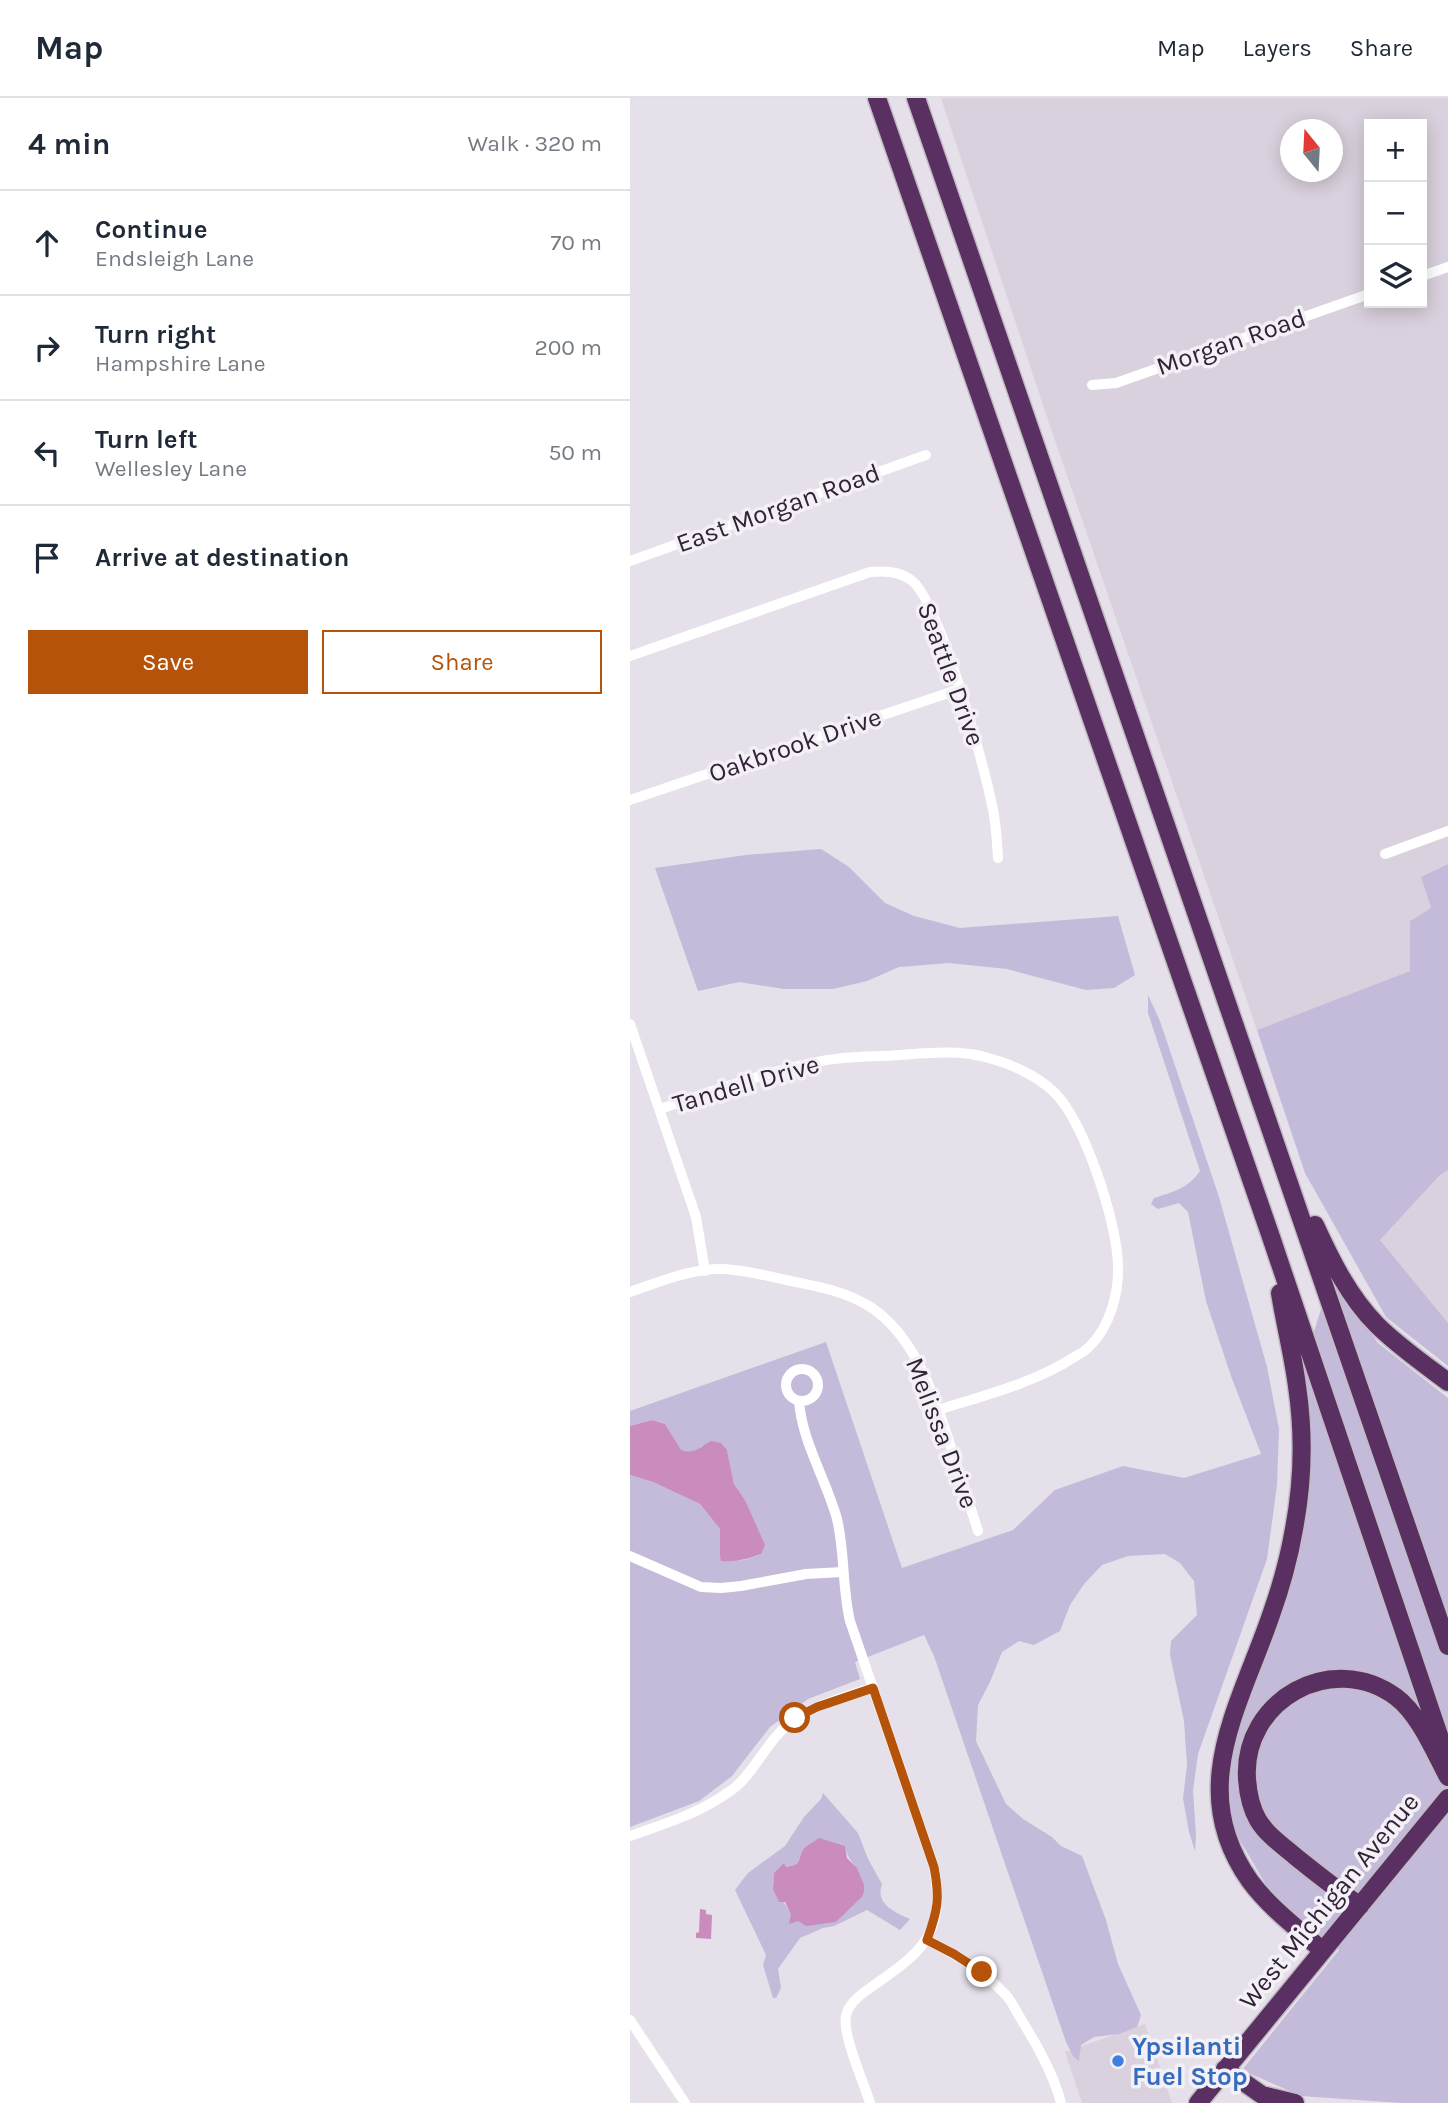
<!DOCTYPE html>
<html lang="en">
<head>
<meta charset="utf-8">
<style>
	body { margin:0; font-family:Karla,sans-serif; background:#f2f2f3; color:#1f2937 }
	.controls { position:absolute; right:21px; top:21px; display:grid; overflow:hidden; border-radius:0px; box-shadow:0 4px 18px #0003 }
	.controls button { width:63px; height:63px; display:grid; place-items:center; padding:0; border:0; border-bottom:2px solid #e0e1e3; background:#fff; color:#1f2937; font:35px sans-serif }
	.compass { position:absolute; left:650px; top:21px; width:63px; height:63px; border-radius:50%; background:#fff; box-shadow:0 4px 18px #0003; rotate:342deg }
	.stop { position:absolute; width:21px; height:21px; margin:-16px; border:5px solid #b45309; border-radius:50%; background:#fff }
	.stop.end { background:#b45309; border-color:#fff; box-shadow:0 2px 7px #0008 }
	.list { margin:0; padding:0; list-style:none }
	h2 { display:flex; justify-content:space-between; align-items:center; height:91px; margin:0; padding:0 28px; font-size:30px }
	h2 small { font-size:23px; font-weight:400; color:#747a83 }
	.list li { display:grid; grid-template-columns:46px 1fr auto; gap:21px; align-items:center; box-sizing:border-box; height:105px; padding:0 28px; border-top:2px solid #e0e1e3 }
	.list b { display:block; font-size:26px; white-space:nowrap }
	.list p { margin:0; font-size:23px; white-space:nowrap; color:#747a83 }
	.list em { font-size:23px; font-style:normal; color:#747a83 }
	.actions { display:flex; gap:14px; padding:21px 28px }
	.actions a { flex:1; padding:16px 0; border:2px solid #b45309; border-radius:0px; text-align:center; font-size:24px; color:#b45309 }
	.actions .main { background:#b45309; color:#fff }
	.icon { flex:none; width:38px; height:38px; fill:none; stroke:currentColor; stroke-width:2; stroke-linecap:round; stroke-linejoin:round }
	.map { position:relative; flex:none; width:818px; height:2005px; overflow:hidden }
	header { display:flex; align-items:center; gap:42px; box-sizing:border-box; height:98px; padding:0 35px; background:#fff; border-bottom:2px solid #e0e1e3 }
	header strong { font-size:33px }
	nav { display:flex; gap:38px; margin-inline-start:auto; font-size:24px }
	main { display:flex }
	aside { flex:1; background:#fff }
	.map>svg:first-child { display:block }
	.built { fill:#d9d1dd; fill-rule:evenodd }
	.green { fill:#c4bad9; fill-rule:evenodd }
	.water { fill:#ca8bbd }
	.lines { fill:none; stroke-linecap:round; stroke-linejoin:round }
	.highway-casing { stroke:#c2bdc3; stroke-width:21 }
	.street { stroke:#fff; stroke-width:10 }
	.highway { stroke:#5a3062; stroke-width:18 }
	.route { stroke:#b45309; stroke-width:9 }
	.shop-dot { fill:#3f7fe0; stroke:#f3f0f6; stroke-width:2.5 }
	.labels { text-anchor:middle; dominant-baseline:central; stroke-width:7; stroke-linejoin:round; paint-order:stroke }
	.street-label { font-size:26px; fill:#332238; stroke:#f3f0f6 }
	.shop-label { font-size:26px; font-weight:bold; fill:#366cbe; stroke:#f3f0f6; text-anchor:start }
</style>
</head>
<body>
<header>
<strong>Map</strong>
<nav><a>Map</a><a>Layers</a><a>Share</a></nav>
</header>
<main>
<aside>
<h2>4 min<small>Walk · 320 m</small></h2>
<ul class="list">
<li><svg class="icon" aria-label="ahead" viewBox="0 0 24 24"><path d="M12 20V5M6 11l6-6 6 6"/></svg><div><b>Continue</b><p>Endsleigh Lane</p></div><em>70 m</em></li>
<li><svg class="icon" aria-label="right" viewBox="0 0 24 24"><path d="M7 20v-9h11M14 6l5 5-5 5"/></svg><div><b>Turn right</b><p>Hampshire Lane</p></div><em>200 m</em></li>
<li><svg class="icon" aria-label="left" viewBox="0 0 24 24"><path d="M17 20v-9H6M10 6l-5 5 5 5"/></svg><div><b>Turn left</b><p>Wellesley Lane</p></div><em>50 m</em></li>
<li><svg class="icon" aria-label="arrive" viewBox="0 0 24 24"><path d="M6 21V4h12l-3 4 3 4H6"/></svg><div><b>Arrive at destination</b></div></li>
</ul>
<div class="actions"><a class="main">Save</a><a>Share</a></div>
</aside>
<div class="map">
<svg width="818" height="2005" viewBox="0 0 818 2005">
	<rect width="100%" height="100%" fill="#e5e0e9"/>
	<path class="built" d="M 311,0 L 818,0 L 818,766 L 791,779 L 801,810 L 780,823 L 780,873 L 627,932 L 416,316 ZM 739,26 L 792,26 L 792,205 L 739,205 ZM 660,32 L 702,32 L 702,74 L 660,74 Z
		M 818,1072 L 818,1225 L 750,1142 L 810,1077 Z
		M 515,1926 L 542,2005 L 452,2005 L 435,1954 Z"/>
	<path class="green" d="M 191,751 L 219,769 L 255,805 L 284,818 L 330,830 L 488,818 L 505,877 L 484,890 L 456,892 L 377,871 L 319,865 L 269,869 L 237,883 L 203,891 L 154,891 L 109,884 L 68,893 L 25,770 L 116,757 Z
		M 818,766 L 818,1072 L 810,1077 L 750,1142 L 818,1225 L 818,1268 L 756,1219 L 675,1075 L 627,932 L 780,873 L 780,823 L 801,810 L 791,779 Z
		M 518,897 L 530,923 L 589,1099 L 637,1269 L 649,1331 L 647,1387 L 637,1461 L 568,1656 L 563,1693 L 566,1738 L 565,1753 L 559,1734 L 553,1700 L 557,1667 L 554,1623 L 540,1557 L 541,1543 L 567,1517 L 564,1483 L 550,1465 L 535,1456 L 498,1458 L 472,1467 L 454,1486 L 440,1507 L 430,1533 L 404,1547 L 389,1543 L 372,1554 L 360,1584 L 348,1607 L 346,1643 L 376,1706 L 393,1721 L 422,1739 L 431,1748 L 452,1758 L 476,1822 L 488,1866 L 511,1917 L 507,1929 L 489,1936 L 464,1939 L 451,1947 L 449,1963 L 443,1958 L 436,1944 L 304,1558 L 294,1537 L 225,1564 L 230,1581 L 178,1601 L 140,1629 L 102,1678 L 69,1703 L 0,1729 L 0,1377 L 23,1384 L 70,1406 L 90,1431 L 90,1458 C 106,1465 115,1463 131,1456 L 115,1402 L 104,1386 L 97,1352 L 72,1348 C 65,1355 60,1356 51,1353 L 35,1326 L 22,1322 L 0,1328 L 0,1313 L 196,1244 L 272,1470 L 383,1432 L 425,1392 L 493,1368 L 554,1380 L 631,1356 L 601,1278 L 576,1203 L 558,1114 L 549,1105 L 528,1111 L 521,1106 L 524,1100 C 543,1094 559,1090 570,1073 L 518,915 Z
		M 701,1179 L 748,1245 L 818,1300 L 818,2005 L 772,2005 L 671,1998 L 612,1972 L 709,1852 L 642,1797 L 602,1729 L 598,1660 L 667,1456 L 681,1364 L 672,1272 Z
		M 193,1695 L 228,1735 L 238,1761 L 252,1786 C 245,1806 264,1814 280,1821 L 270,1832 L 237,1812 L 204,1828 L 193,1830 L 170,1840 L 148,1871 L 151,1890 L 146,1900 L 143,1900 L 133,1867 L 136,1857 L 105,1792 L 118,1775 L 155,1748 L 174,1719 L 191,1701 ZM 189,1741 L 215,1748 C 218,1763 223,1762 228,1774 C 231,1782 231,1790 232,1799 L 206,1824 L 168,1823 L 143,1791 L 144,1775 L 154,1766 L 156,1769 C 171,1767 167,1762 173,1752 C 175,1748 184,1744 189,1741 Z"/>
	<path class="water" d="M 22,1322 L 35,1326 L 51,1352 C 64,1357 70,1349 81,1343 L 91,1345 L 97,1352 L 104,1386 L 115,1402 L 135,1447 L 131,1456 C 118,1461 106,1464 91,1463 L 90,1458 L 90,1431 L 70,1406 L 23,1384 L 0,1377 L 0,1328 Z
		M 189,1740 L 215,1748 L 217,1760 L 227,1770 L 234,1787 L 234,1793 L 232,1799 L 206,1824 L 176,1828 L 168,1823 L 159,1826 L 161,1816 L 155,1804 L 149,1804 L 143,1791 L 144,1775 L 154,1765 L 156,1769 C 172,1767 167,1762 173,1752 C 175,1748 184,1744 189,1740 Z
		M 70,1811 L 76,1812 L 76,1816 L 82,1817 L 81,1841 L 66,1840 L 66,1835 L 69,1834 Z"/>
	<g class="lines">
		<defs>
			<path id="highway" d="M 247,0 L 641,1139 L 818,1664
				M 286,0 L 818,1548
				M 685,1127 C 701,1162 719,1199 747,1227 C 768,1248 794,1266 818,1284
				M 650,1195 C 655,1226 663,1257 667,1288 C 674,1335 673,1384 664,1431 C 659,1460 651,1489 641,1517 C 610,1608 555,1692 620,1783 C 640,1810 667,1830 692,1852
				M 730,1808 C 708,1792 687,1776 666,1759 C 653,1748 637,1737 628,1722 C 621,1710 618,1695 617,1681 C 612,1602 702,1552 766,1599 C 789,1616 805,1655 818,1679
				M 595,1971 L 632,1997 L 665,2005
				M 568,2005 L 818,1700"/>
		</defs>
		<use href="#highway" class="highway-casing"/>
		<path class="street" d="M 792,178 L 818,169
			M 462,287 L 486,285 L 739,196
			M 0,463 L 296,357
			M 0,558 L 240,474 C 254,473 269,473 281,482 C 309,502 354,667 362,707 C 366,724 367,742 368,760
			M 0,702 L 330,591
			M 755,756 L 818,733
			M 0,926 L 66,1119 L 75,1173
			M 30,1011 C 83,993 136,974 192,963 C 217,958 245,959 271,957 C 298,955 329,952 355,959 C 379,965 407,977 425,995 C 455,1026 487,1124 488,1167 C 489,1195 480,1229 459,1249 C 455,1253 450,1256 446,1258 C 405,1285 355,1297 308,1312
			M 0,1194 C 32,1183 69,1167 104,1172 C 121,1174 139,1178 156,1182 C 186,1188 216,1193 242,1210 C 286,1240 304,1298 320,1346 C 329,1375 339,1404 348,1433
			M156 1287a16 16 0 1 1 32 0a16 16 0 1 1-32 0Z
			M 169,1303 C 172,1344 196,1381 207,1421 C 215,1454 212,1490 220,1523 L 304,1769 C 316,1837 292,1854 240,1890 C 231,1896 218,1906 216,1918 C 212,1936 234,1985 240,2005
			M 0,1458 L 71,1489 L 91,1490 L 111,1488 L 176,1476 L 213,1474
			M 0,1738 C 37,1725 71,1715 103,1691 C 121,1678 134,1650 151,1633 C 175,1608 212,1601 243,1589
			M 297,1842 C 325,1856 351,1871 373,1894 C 380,1900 384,1909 388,1916 C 405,1944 423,1974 431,2005
			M 0,1922 L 55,2005"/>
		<use href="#highway" class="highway"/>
	</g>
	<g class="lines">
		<path class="route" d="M 165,1620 L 187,1609 L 243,1590 L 304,1769 C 310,1800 308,1812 297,1842 L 324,1856 L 352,1874"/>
	</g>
	<circle class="shop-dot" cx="488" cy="1963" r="7"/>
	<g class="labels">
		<g class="street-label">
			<text transform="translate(601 244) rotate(-19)">Morgan Road</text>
			<text transform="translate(148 410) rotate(-20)">East Morgan Road</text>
			<text transform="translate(321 576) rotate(70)">Seattle Drive</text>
			<text transform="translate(165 647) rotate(-19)">Oakbrook Drive</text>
			<text transform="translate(116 986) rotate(-16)">Tandell Drive</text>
			<text transform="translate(312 1335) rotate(69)">Melissa Drive</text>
			<text transform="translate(699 1803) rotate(-51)">West Michigan Avenue</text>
		</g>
		<g class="shop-label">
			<text x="502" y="1948">Ypsilanti<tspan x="502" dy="30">Fuel Stop</tspan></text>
		</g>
	</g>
</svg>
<div class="controls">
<button>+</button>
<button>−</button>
<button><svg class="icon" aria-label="layers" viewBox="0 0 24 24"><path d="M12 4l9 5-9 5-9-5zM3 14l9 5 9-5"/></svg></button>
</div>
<svg class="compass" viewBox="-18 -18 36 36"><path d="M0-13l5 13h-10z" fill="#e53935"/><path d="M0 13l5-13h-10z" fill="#747a83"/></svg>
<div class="stop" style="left:165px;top:1620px"></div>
<div class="stop end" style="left:352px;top:1874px"></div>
</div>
</main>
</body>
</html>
